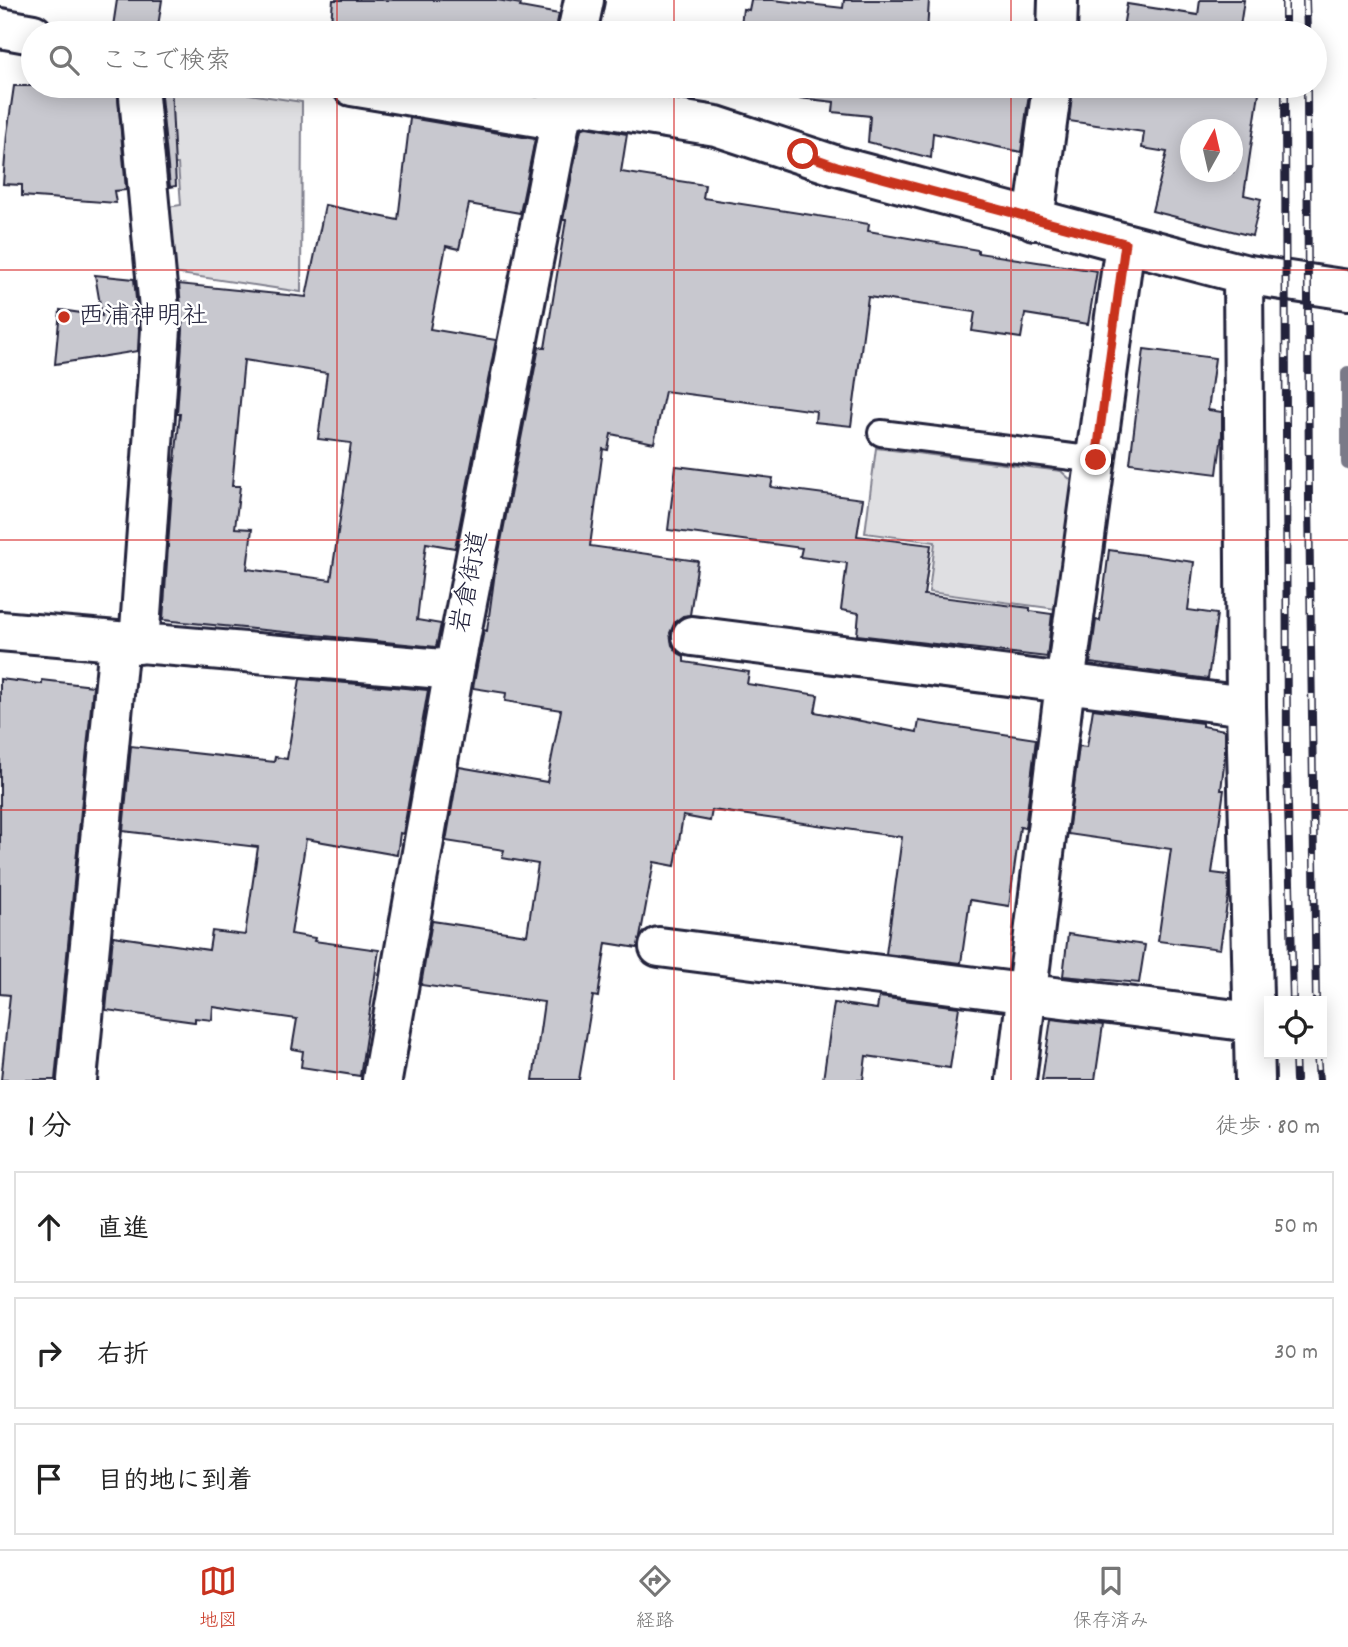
<!DOCTYPE html>
<html lang="ja">
<head>
<meta charset="utf-8">
<style>
	body { margin:0; font-family:Dekko,"Klee One",sans-serif; background:#f6f6f6; color:#222 }
	.controls { position:absolute; right:21px; bottom:21px; display:grid; overflow:hidden; border-radius:0px; box-shadow:0 4px 18px #0003 }
	.controls button { width:63px; height:63px; display:grid; place-items:center; padding:0; border:0; border-bottom:2px solid #e0e0e0; background:#fff; color:#222; font:35px sans-serif }
	.compass { position:absolute; left:1180px; top:119px; width:63px; height:63px; border-radius:50%; background:#fff; box-shadow:0 4px 18px #0003; rotate:8deg }
	.stop { position:absolute; width:21px; height:21px; margin:-16px; border:5px solid #c8321e; border-radius:50%; background:#fff }
	.stop.end { background:#c8321e; border-color:#fff; box-shadow:0 2px 7px #0008 }
	.list { margin:0; padding:0; list-style:none }
	h2 { display:flex; justify-content:space-between; align-items:center; height:91px; margin:0; padding:0 28px; font-size:30px }
	h2 small { font-size:23px; font-weight:400; color:#767676 }
	.list li { display:grid; grid-template-columns:46px 1fr auto; gap:21px; align-items:center; box-sizing:border-box; height:112px; margin:0 14px 14px; padding:0 14px; border:2px solid #e0e0e0; border-radius:0px }
	.list b { display:block; font-size:26px; white-space:nowrap }
	.list em { font-size:23px; font-style:normal; color:#767676 }
	.icon { flex:none; width:38px; height:38px; fill:none; stroke:currentColor; stroke-width:2; stroke-linecap:round; stroke-linejoin:round }
	.map { position:relative; flex:none; width:1348px; height:1080px; overflow:hidden }
	.search { position:absolute; background:#fff; box-shadow:0 4px 18px #0003; left:21px; right:21px; top:21px; height:77px; display:flex; align-items:center; gap:18px; box-sizing:border-box; padding:0 24px; border-radius:38px; color:#767676; font-size:26px }
	.sheet { height:469px; background:#fff }
	nav { display:flex; justify-content:space-around; align-items:center; box-sizing:border-box; height:98px; border-top:2px solid #e0e0e0; background:#fff; font-size:19px; color:#767676 }
	nav a { display:grid; justify-items:center; gap:4px }
	nav .on { color:#c8321e }
	.map>svg:first-child { display:block }
	.green { fill:#dfdfe2; stroke:#80808e; stroke-width:2 }
	.lines { fill:none; stroke-linecap:round; stroke-linejoin:round }
	.stream { stroke:#7a7a88; stroke-width:14 }
	.building { fill:#c8c8cf; stroke:#22223b; stroke-width:2; fill-rule:evenodd }
	.service-casing { stroke:#22223b; stroke-width:30 }
	.minor-casing { stroke:#22223b; stroke-width:44 }
	.service { stroke:#fff; stroke-width:24 }
	.minor { stroke:#fff; stroke-width:38 }
	.rail-casing { stroke:#22223b; stroke-width:8 }
	.rail { stroke:#fff; stroke-width:5; stroke-dasharray:16; stroke-linecap:butt }
	.route { stroke:#c8321e; stroke-width:9 }
	.grid { fill:none; stroke:#d62828; stroke-width:2; stroke-opacity:0.55 }
	.poi-dot { fill:#c8321e; stroke:#fff; stroke-width:2.5 }
	.labels { text-anchor:middle; dominant-baseline:central; stroke-width:5; stroke-linejoin:round; paint-order:stroke }
	.poi-label { font-size:26px; fill:#22223b; stroke:#fff; text-anchor:start }
	.street-label { font-size:26px; fill:#22223b; stroke:#fff }
</style>
</head>
<body>
<div class="map">
<svg width="1348" height="1080" viewBox="0 0 1348 1080">
	<rect width="100%" height="100%" fill="#fff"/>
	<filter id="ink" filterUnits="userSpaceOnUse"><feTurbulence type="fractalNoise" baseFrequency=".0143" numOctaves="2"/><feDisplacementMap in="SourceGraphic" scale="14" xChannelSelector="R" yChannelSelector="G"/><feConvolveMatrix kernelMatrix="1 2 1 2 8 2 1 2 1" color-interpolation-filters="sRGB"/></filter>
	<g filter="url(#ink)">
		<path class="green" d="M 158,86 L 197,86 L 302,102 L 301,292 L 173,273 L 167,207 L 181,205 L 178,164 L 164,164 Z
			M 876,448 L 1061,471 L 1073,482 L 1056,609 L 929,592 L 935,542 L 865,533 Z"/>
		<g class="lines">
			<path class="stream" d="M 1348,373 L 1348,463"/>
		</g>
		<path class="building" d="M 117,0 L 162,0 L 157,33 L 112,33 Z
			M 333,0 L 497,0 L 521,4 L 520,7 L 559,14 L 555,33 L 330,33 Z
			M 751,0 L 773,0 L 843,8 L 844,0 L 929,0 L 927,33 L 733,33 L 734,24 L 741,25 L 743,9 L 749,10 Z
			M 1200,0 L 1244,0 L 1239,33 L 1122,33 L 1127,4 L 1198,15 Z
			M 14,86 L 117,86 L 126,190 L 114,191 L 116,203 L 22,196 L 22,185 L 3,184 L 7,134 Z
			M 160,86 L 171,86 L 176,186 L 170,187 Z
			M 484,86 L 545,86 L 543,93 L 537,95 Z
			M 726,86 L 1030,86 L 1021,152 L 933,133 L 931,158 L 868,142 L 870,116 L 833,112 L 834,102 L 800,98 L 800,95 Z
			M 1073,86 L 1260,86 L 1244,195 L 1261,199 L 1252,236 L 1152,211 L 1167,152 L 1142,148 L 1144,132 L 1069,121 ZM 1191,130 L 1233,130 L 1233,172 L 1191,172 Z
			M 410,118 L 535,139 L 520,213 L 469,204 L 459,249 L 446,246 L 430,329 L 496,340 L 455,548 L 426,543 L 417,620 L 441,624 L 436,647 L 163,620 L 172,488 L 180,414 L 177,414 L 183,330 L 179,284 L 306,297 L 325,205 L 398,220 ZM 244,360 L 327,373 L 318,439 L 351,443 L 331,580 L 247,569 L 252,529 L 235,528 L 240,486 L 232,486 Z
			M 586,127 L 627,134 L 621,172 L 705,185 L 703,198 L 869,224 L 868,231 L 978,250 L 978,253 L 1097,271 L 1088,324 L 1025,314 L 1021,338 L 972,331 L 975,312 L 868,297 L 851,426 L 815,422 L 816,411 L 665,391 L 654,443 L 611,434 L 608,450 L 603,449 L 590,546 L 698,561 L 690,615 L 683,616 L 675,622 L 670,633 L 672,645 L 678,653 L 684,656 L 684,662 L 749,672 L 747,684 L 818,695 L 815,712 L 917,732 L 919,721 L 1036,739 L 1025,828 L 1020,827 L 1009,906 L 970,900 L 961,963 L 886,954 L 902,837 L 712,810 L 710,821 L 683,816 L 675,866 L 654,862 L 638,948 L 606,943 L 598,997 L 593,996 L 579,1080 L 533,1080 L 544,1002 L 421,985 L 432,921 L 527,935 L 538,864 L 502,858 L 504,850 L 446,841 L 459,767 L 547,782 L 561,710 L 505,701 L 506,693 L 473,688 L 484,630 L 487,631 L 495,572 L 539,347 L 545,348 L 566,220 L 563,220 L 581,129 Z
			M 95,275 L 134,279 L 139,329 L 138,351 L 55,364 L 60,310 L 102,316 Z
			M 1144,349 L 1215,358 L 1208,410 L 1222,412 L 1222,435 L 1217,474 L 1130,463 Z
			M 676,466 L 773,478 L 771,487 L 863,499 L 857,536 L 931,545 L 924,595 L 1030,608 L 1030,611 L 1052,614 L 1047,657 L 857,635 L 859,613 L 841,610 L 847,563 L 800,557 L 802,548 L 668,530 Z
			M 1109,550 L 1194,562 L 1188,610 L 1217,614 L 1208,679 L 1090,663 L 1096,620 L 1100,621 Z
			M 0,679 L 42,684 L 42,680 L 93,686 L 55,1080 L 1,1080 L 10,995 L 0,994 Z
			M 300,679 L 428,690 L 403,834 L 400,833 L 397,855 L 306,839 L 291,934 L 315,938 L 314,941 L 379,950 L 360,1076 L 301,1067 L 303,1051 L 292,1049 L 297,1019 L 213,1007 L 212,1020 L 195,1018 L 195,1022 L 106,1010 L 113,936 L 209,950 L 212,931 L 245,935 L 258,847 L 123,831 L 131,746 L 274,762 L 275,757 L 287,759 Z
			M 1093,709 L 1202,723 L 1202,726 L 1225,730 L 1225,756 L 1221,790 L 1224,790 L 1212,873 L 1228,875 L 1229,891 L 1220,949 L 1158,941 L 1171,849 L 1068,834 L 1079,746 L 1087,747 Z
			M 1068,934 L 1145,945 L 1139,983 L 1063,976 Z
			M 879,997 L 959,1007 L 950,1068 L 866,1056 L 863,1080 L 823,1080 L 834,1003 L 877,1009 Z
			M 1051,1019 L 1103,1025 L 1095,1080 L 1042,1080 Z"/>
		<g class="lines">
			<defs>
				<path id="service" d="M 881,433 L 1096,460"/>
				<path id="minor" d="M 0,28 L 33,34
					M 577,33 L 584,0
					M 1057,33 L 1058,0
					M 138,86 L 161,329 L 139,644
					M 352,86 L 538,117 L 585,105 L 716,126 L 837,166 L 1125,243 L 1243,274 L 1348,290
					M 1034,220 L 1052,86
					M 1243,274 L 1246,706 L 1255,1080
					M 0,631 L 454,670
					M 692,636 L 1246,706
					M 659,947 L 1252,1022
					M 77,1080 L 119,642
					M 382,1080 L 454,670 L 566,91
					M 1016,1080 L 1065,684 L 1125,243"/>
			</defs>
			<use href="#service" class="service-casing"/>
			<use href="#minor" class="minor-casing"/>
			<use href="#service" class="service"/>
			<use href="#minor" class="minor"/>
			<defs>
				<path id="rail" d="M 1285,0 L 1285,33
					M 1306,0 L 1307,33
					M 1285,86 L 1287,765 L 1293,1001
					M 1307,86 L 1309,502 L 1316,1001
					M 1295,1054 L 1296,1080
					M 1317,1054 L 1319,1080"/>
			</defs>
			<use href="#rail" class="rail-casing"/>
			<use href="#rail" class="rail"/>
		</g>
	</g>
	<g class="lines" filter="url(#ink)">
		<path class="route" d="M 803,154 L 837,166 L 1125,243 L 1096,460"/>
	</g>
	<path class="grid" d="M 337,0 L 337,33M 674,0 L 674,33M 1011,0 L 1011,33M 337,86 L 337,1080M 674,86 L 674,1080M 1011,86 L 1011,1080M 0,270 L 1348,270M 0,540 L 1348,540M 0,810 L 1348,810"/>
	<circle class="poi-dot" cx="64" cy="317" r="7"/>
	<g class="labels">
		<g class="poi-label">
			<text x="78" y="317">西浦神明社</text>
		</g>
		<g class="street-label">
			<text transform="translate(471 582) rotate(-79)">岩倉街道</text>
		</g>
	</g>
</svg>
<div class="controls">
<button><svg class="icon" aria-label="locate" viewBox="0 0 24 24"><circle cx="12" cy="12" r="6"/><path d="M12 2v4M12 18v4M2 12h4M18 12h4"/></svg></button>
</div>
<svg class="compass" viewBox="-18 -18 36 36"><path d="M0-13l5 13h-10z" fill="#e53935"/><path d="M0 13l5-13h-10z" fill="#767676"/></svg>
<div class="stop" style="left:803px;top:154px"></div>
<div class="stop end" style="left:1096px;top:460px"></div>
<div class="search"><svg class="icon" aria-label="search" viewBox="0 0 24 24"><circle cx="10" cy="10" r="6"/><path d="M15 15l6 6"/></svg>ここで検索</div>
</div>
<section class="sheet">
<h2>1 分<small>徒歩 · 80 m</small></h2>
<ul class="list">
<li><svg class="icon" aria-label="ahead" viewBox="0 0 24 24"><path d="M12 20V5M6 11l6-6 6 6"/></svg><div><b>直進</b></div><em>50 m</em></li>
<li><svg class="icon" aria-label="right" viewBox="0 0 24 24"><path d="M7 20v-9h11M14 6l5 5-5 5"/></svg><div><b>右折</b></div><em>30 m</em></li>
<li><svg class="icon" aria-label="arrive" viewBox="0 0 24 24"><path d="M6 21V4h12l-3 4 3 4H6"/></svg><div><b>目的地に到着</b></div></li>
</ul>
</section>
<nav>
<a class="on"><svg class="icon" aria-label="map" viewBox="0 0 24 24"><path d="M3 6l6-2 6 2 6-2v14l-6 2-6-2-6 2zM9 4v14M15 6v14"/></svg>地図</a>
<a><svg class="icon" aria-label="directions" viewBox="0 0 24 24"><path d="M12 3l9 9-9 9-9-9zM9 14v-3h6M13 9l2 2-2 2"/></svg>経路</a>
<a><svg class="icon" aria-label="saved" viewBox="0 0 24 24"><path d="M7 4h10v16l-5-4-5 4z"/></svg>保存済み</a>
</nav>
</body>
</html>
